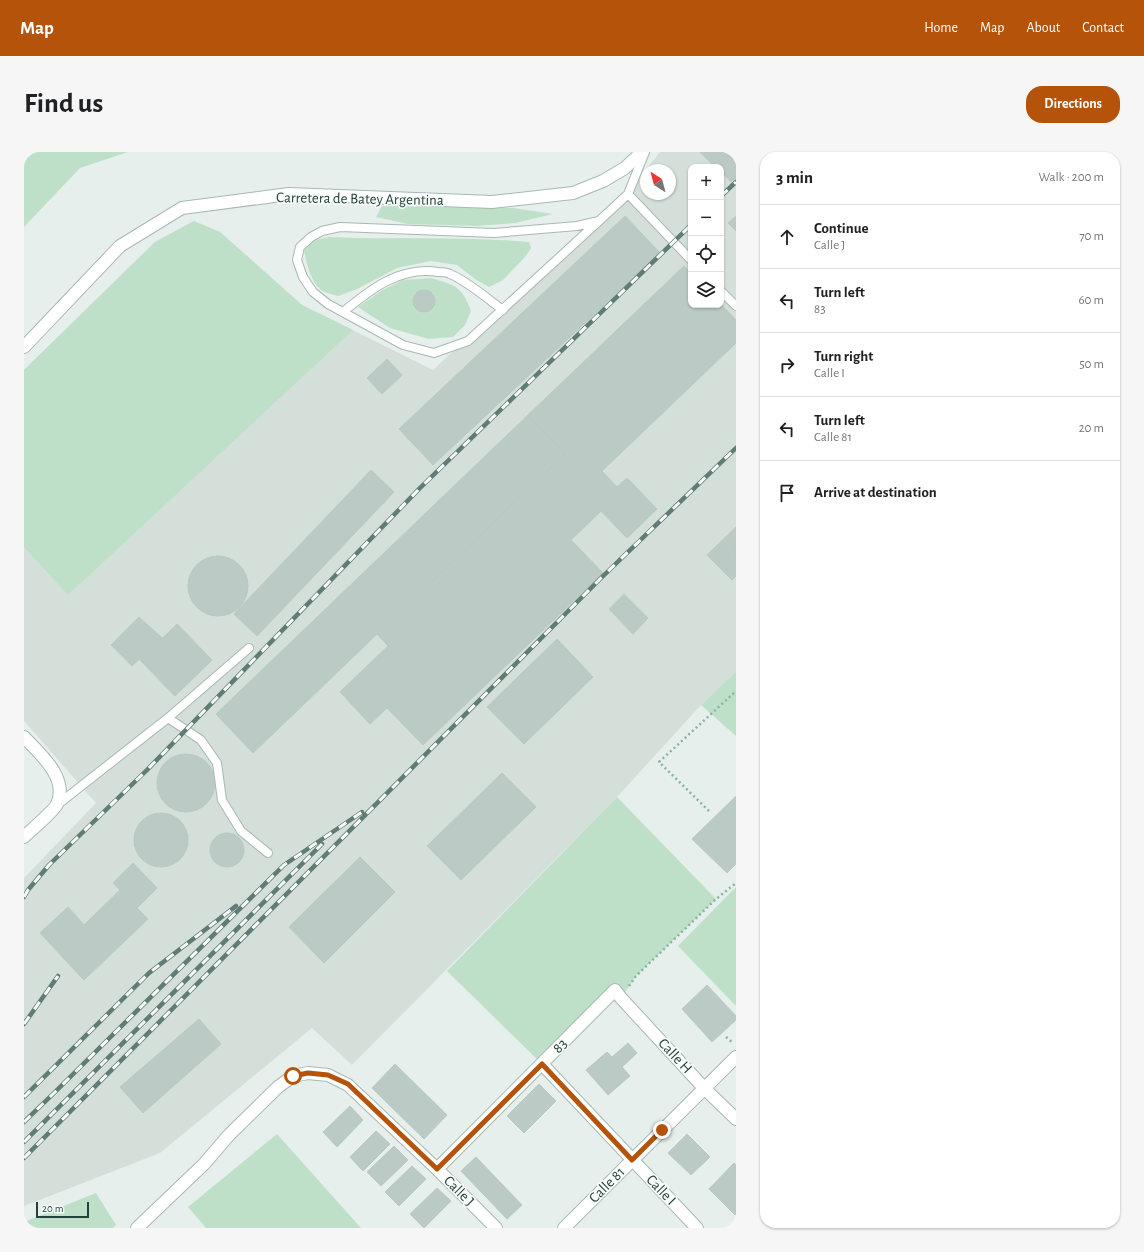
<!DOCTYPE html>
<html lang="en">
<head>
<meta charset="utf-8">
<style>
	body { margin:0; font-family:"Alegreya Sans",sans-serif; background:#f6f6f6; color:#202124 }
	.controls { position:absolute; right:12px; top:12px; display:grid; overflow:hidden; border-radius:8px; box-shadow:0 1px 3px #0004 }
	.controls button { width:36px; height:36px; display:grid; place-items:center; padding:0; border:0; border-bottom:1px solid #e0e0e0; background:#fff; color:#202124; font:20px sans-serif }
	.compass { position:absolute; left:616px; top:12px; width:36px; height:36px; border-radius:50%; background:#fff; box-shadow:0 1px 3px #0004; rotate:324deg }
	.scale { position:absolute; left:12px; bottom:10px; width:53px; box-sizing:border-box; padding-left:4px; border:2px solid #24423a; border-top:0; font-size:11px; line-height:14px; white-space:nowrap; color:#24423a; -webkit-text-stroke:3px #f7fbf9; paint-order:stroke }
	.stop { position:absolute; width:12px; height:12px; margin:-9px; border:3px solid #b45309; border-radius:50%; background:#fff }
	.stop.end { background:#b45309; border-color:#fff; box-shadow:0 1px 4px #0008 }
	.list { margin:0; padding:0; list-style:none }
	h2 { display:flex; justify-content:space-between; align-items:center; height:52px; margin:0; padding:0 16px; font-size:17px }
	h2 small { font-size:13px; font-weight:400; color:#757577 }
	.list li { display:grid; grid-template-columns:26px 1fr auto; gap:12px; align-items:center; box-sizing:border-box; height:64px; padding:0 16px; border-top:1px solid #e0e0e0 }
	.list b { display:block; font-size:15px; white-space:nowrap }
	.list p { margin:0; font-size:13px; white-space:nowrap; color:#757577 }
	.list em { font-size:13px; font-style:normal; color:#757577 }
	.icon { flex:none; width:22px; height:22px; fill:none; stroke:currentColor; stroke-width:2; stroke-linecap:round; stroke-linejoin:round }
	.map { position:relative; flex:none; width:712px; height:1076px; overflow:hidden; border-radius:16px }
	header { display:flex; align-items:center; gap:24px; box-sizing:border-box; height:56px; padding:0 20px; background:#b45309; color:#fff }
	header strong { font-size:19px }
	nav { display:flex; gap:22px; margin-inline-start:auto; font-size:14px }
	.intro { display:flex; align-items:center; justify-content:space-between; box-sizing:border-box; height:96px; padding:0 24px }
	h1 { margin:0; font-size:28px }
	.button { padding:10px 18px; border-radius:16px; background:#b45309; color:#fff; font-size:14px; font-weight:700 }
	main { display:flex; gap:24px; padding:0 24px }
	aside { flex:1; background:#fff; border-radius:16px; box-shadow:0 1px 3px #0004 }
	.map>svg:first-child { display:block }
	.built { fill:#d4dfda; fill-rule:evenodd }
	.green { fill:#bfe0c8 }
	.building { fill:#bbcac4; stroke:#b8c9c2 }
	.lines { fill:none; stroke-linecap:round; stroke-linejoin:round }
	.service-casing { stroke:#a8b8b2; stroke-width:10 }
	.minor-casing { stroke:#a8b8b2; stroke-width:14 }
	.tertiary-casing { stroke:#a8b8b2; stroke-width:14 }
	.path { stroke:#86b3a5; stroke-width:2.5; stroke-dasharray:2 3; stroke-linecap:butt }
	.service { stroke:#fff; stroke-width:8 }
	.minor { stroke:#fff; stroke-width:12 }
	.tertiary { stroke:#fff; stroke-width:12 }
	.rail-casing { stroke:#5f7d75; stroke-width:4.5 }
	.rail { stroke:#f7fbf9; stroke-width:3; stroke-dasharray:9; stroke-linecap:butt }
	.route { stroke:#b45309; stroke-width:5 }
	.labels { text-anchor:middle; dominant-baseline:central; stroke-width:3.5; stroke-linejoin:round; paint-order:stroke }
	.street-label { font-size:15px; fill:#24423a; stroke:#f7fbf9 }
</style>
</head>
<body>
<header>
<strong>Map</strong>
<nav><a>Home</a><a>Map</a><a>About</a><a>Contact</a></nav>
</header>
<div class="intro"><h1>Find us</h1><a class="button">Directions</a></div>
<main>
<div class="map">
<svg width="712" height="1076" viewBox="0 0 712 1076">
	<rect width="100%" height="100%" fill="#e6efeb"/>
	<path class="built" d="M 636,0 L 712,0 L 712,521 L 677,553 L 593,645 L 328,913 L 288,876 L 136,1001 L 0,1054 L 0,726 L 72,651 L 0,569 L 0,218 L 131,90 L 170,69 L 196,80 L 278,153 L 409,218 L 616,25 ZM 667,15 L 697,15 L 697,153 L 667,153 ZM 622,18 L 646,18 L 646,42 L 622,42 Z"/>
	<path class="green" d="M 0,0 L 104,0 L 56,16 L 0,75 Z
		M 358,54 L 489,56 L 529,62 L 491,71 L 452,74 L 384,72 L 352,65 Z
		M 170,69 L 196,80 L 278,153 L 329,178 L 44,443 L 0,395 L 0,218 L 131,90 Z
		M 304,85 C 371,88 438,84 505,90 L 507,96 L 501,105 L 479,128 L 465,135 L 451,127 L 433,113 L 407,109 L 373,116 L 333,137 L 314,144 C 309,142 300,141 296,137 C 286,128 283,112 280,99 L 289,89 Z
		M 407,126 C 431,133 438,134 447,159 L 441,173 L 429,185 L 405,187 L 366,176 L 334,155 L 357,139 L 379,128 Z
		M 712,520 L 712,584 L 677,553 Z
		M 593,645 L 692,747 L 612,824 L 597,846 L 592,838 L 518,912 L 423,819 Z
		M 712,735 L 712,854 L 654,794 Z
		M 253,982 L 337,1076 L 182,1076 L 164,1055 Z
		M 72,1041 L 92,1073 L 89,1076 L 0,1076 L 0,1070 Z"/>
	<path class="building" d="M 676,0 L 712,0 L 712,26 L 707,30 L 697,20 L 697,15 L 691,15 Z
		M 601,64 L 636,101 L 409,313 L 375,277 Z
		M 712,64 L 712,79 L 704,71 Z
		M 660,114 L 667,121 L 667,153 L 697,152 L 712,168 L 712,191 L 578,319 L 593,335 L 603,326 L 633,357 L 603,386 L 577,359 L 547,388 L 579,421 L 399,593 L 363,556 L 346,572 L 316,540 L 364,494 L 353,482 L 541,302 L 504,263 Z
		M389 149a11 11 0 1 1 22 0a11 11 0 1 1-22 0Z
		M 363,207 L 378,223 L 358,242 L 343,226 Z
		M 504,263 L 541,302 L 229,601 L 192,562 Z
		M 347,318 L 370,340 L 233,484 L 210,462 Z
		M 712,375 L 712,395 L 693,413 L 683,403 Z
		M 712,395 L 712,424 L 708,428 L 693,413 Z
		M164 434a30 30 0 1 1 60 0a30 30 0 1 1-60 0Z
		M 600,442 L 624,466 L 609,482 L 585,457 Z
		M 115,465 L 138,486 L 108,514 L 87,493 Z
		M 153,472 L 188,508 L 151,544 L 116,508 Z
		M 533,487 L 569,525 L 500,592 L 463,555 Z
		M133 631a29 29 0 1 1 58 0a29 29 0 1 1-58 0Z
		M 478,621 L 512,655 L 437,728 L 403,694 Z
		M 712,644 L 712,712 L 703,721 L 668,687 Z
		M110 688a27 27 0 1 1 54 0a27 27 0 1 1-54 0Z
		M186 698a17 17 0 1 1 34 0a17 17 0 1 1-34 0Z
		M 336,705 L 371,740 L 300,811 L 265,775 Z
		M 109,711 L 133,736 L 113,756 L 124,767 L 60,828 L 16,781 L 44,755 L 60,773 L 96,738 L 89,731 Z
		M 683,833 L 712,864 L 712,868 L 688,890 L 658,857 Z
		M 175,867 L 197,892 L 119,961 L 96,935 Z
		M 604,891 L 613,901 L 598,915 L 606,924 L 584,943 L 562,918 L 583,900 L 588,905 Z
		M 371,912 L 423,963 L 400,987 L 348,936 Z
		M 515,932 L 532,949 L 500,981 L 483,964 Z
		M 326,954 L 339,968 L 313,995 L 299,980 Z
		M 352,979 L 366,992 L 339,1019 L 326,1005 Z
		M 663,982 L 686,1005 L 667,1023 L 644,1001 Z
		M 370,994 L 384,1008 L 357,1034 L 343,1020 Z
		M 452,1005 L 498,1053 L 483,1067 L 437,1019 Z
		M 710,1011 L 712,1013 L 712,1062 L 711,1063 L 685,1037 Z
		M 388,1014 L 402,1027 L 375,1054 L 361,1040 Z
		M 413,1036 L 427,1049 L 400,1076 L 386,1062 Z"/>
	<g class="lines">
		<defs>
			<path id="service" d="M 621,0 L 604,42 L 667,108
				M 575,69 L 444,189 L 410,201 L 379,193 L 304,152 L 289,140 L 279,125 L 273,108 L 276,95 L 287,85 L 298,79 L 316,75 L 470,81 L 553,74 L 575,69 L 604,42
				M 697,139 L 712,154
				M 319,160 C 347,137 376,114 414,120 C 418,120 423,120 426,122 C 445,130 462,146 479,158
				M 144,566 L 177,588 L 193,611 L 198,648 L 217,679 L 244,701
				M 33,653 L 144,566 L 225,496"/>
			<path id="minor" d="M 0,585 C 16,602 45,626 33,652 C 31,658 6,679 0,685
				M 518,912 L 673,1076
				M 413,1017 L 591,838 L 597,846 L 680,936 L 712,967
				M 113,1076 L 180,1012 L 205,983 L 254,935 L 269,924 L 284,921 L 304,923 L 324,933 L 413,1017 L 472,1076
				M 540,1076 L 712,905"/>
			<path id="tertiary" d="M 0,195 L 96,94 L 158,56 L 265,42 L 468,50 L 549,41 L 579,29 L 601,16 L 618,0"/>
		</defs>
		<use href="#service" class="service-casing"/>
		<use href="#minor" class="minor-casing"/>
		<use href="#tertiary" class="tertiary-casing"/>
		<path class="path" d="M 685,659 L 635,610 L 712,539
			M 605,834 L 612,824 L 692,747 L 712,731
			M 702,885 L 709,891"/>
		<use href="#service" class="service"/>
		<use href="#minor" class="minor"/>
		<use href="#tertiary" class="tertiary"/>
		<defs>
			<path id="rail" d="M 697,44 L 712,30
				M 0,745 L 4,738 L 25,713 L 123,618 L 396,336 L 667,73
				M 0,872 L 34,824
				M 0,945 L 125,821 L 212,754
				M 0,970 L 29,942 L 260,713 L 338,660
				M 0,990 L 298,692
				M 0,1006 L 577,426 L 712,296"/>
		</defs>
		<use href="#rail" class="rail-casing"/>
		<use href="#rail" class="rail"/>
	</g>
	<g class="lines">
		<path class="route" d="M 269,924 L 284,921 L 304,923 L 324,932 L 413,1017 L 518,912 L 608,1008 L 638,978"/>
	</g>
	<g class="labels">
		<g class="street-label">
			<text transform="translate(336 47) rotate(1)">Carretera de Batey Argentina</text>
			<text transform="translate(536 894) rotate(-45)">83</text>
			<text transform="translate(651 904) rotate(47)">Calle H</text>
			<text transform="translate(583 1033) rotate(-45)">Calle 81</text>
			<text transform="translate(637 1038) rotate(46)">Calle I</text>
			<text transform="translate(435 1039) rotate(45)">Calle J</text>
		</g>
	</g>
</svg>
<div class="controls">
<button>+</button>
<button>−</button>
<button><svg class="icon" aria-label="locate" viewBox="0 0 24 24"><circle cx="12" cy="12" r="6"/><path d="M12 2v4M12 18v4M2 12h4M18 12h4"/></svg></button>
<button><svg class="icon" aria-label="layers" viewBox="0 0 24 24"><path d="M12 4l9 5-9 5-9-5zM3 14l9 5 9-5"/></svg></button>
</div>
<svg class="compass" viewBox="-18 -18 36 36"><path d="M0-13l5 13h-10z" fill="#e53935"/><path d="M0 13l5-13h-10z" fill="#757577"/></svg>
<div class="scale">20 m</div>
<div class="stop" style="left:269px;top:924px"></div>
<div class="stop end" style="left:638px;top:978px"></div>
</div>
<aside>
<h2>3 min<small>Walk · 200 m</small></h2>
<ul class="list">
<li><svg class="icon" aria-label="ahead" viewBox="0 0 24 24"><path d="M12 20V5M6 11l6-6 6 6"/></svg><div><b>Continue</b><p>Calle J</p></div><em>70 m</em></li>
<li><svg class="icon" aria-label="left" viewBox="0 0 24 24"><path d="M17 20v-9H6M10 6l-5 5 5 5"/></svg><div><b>Turn left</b><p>83</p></div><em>60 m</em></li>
<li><svg class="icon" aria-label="right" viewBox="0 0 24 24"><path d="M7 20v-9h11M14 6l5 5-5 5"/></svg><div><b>Turn right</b><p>Calle I</p></div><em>50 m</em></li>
<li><svg class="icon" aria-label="left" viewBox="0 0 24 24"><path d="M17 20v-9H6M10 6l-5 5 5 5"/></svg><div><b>Turn left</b><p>Calle 81</p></div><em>20 m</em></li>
<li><svg class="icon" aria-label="arrive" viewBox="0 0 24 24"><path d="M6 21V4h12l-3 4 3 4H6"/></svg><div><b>Arrive at destination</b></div></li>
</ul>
</aside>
</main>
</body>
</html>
